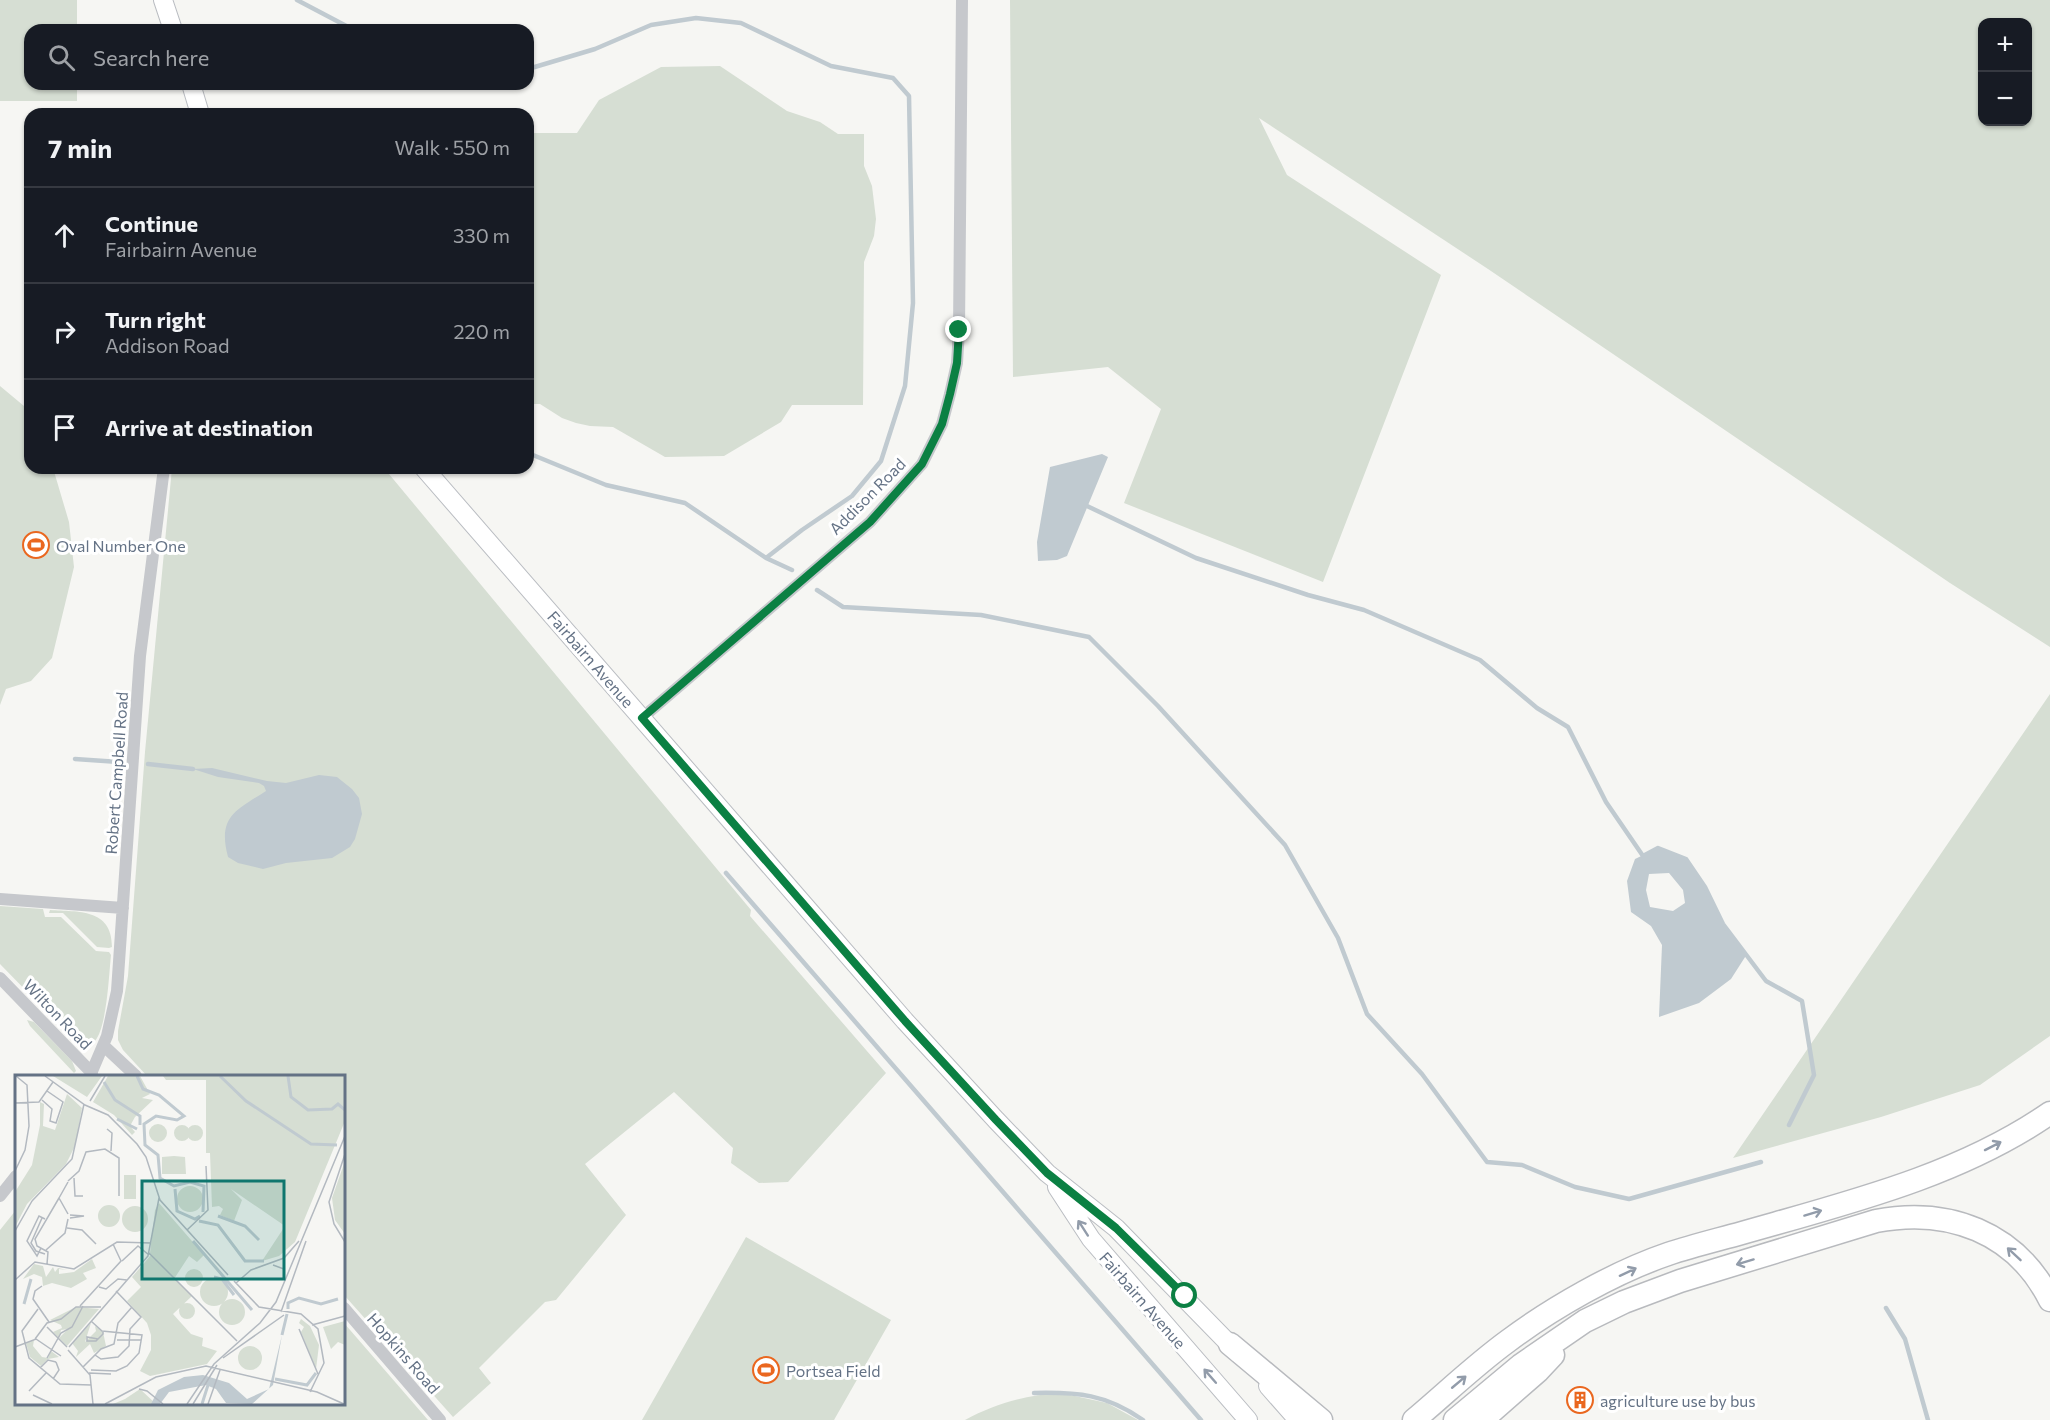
<!DOCTYPE html>
<html lang="en">
<head>
<meta charset="utf-8">
<style>
	body { margin:0; font-family:Commissioner,sans-serif; background:#242831; color:#f1f3f6 }
	.controls { position:absolute; right:18px; top:18px; display:grid; overflow:hidden; border-radius:12px; box-shadow:0 2px 4px #0004 }
	.controls button { width:54px; height:54px; display:grid; place-items:center; padding:0; border:0; border-bottom:2px solid #363941; background:#171b24; color:#f1f3f6; font:30px sans-serif }
	.stop { position:absolute; width:18px; height:18px; margin:-14px; border:4px solid #0b8043; border-radius:50%; background:#fff }
	.stop.end { background:#0b8043; border-color:#fff; box-shadow:0 2px 6px #0008 }
	.list { margin:0; padding:0; list-style:none }
	h2 { display:flex; justify-content:space-between; align-items:center; height:78px; margin:0; padding:0 24px; font-size:26px }
	h2 small { font-size:20px; font-weight:400; color:#9ea1a6 }
	.list li { display:grid; grid-template-columns:39px 1fr auto; gap:18px; align-items:center; box-sizing:border-box; height:96px; padding:0 24px; border-top:2px solid #363941 }
	.list b { display:block; font-size:22px; white-space:nowrap }
	.list p { margin:0; font-size:20px; white-space:nowrap; color:#9ea1a6 }
	.list em { font-size:20px; font-style:normal; color:#9ea1a6 }
	.icon { flex:none; width:33px; height:33px; fill:none; stroke:currentColor; stroke-width:2; stroke-linecap:round; stroke-linejoin:round }
	.map { position:relative; flex:none; width:2050px; height:1420px; overflow:hidden }
	.search { position:absolute; background:#171b24; box-shadow:0 2px 4px #0004; left:24px; top:24px; width:510px; height:66px; display:flex; align-items:center; gap:15px; box-sizing:border-box; padding:0 21px; border-radius:18px; color:#9ea1a6; font-size:22px }
	.panel { position:absolute; background:#171b24; box-shadow:0 2px 4px #0004; left:24px; top:108px; width:510px; height:366px; border-radius:18px }
	.map>svg:first-child { display:block }
	.green { fill:#d6ded3; fill-rule:evenodd }
	.water { fill:#c0cad0; fill-rule:evenodd }
	.lines { fill:none; stroke-linecap:round; stroke-linejoin:round }
	.stream { stroke:#c0cad0; stroke-width:4.5 }
	.secondary-casing { stroke:#babdc2; stroke-width:20 }
	.motorway-casing { stroke:#b8babe; stroke-width:25 }
	.minor { stroke:#c6c8cc; stroke-width:12 }
	.secondary { stroke:#fff; stroke-width:18 }
	.motorway { stroke:#fff; stroke-width:22 }
	.oneway { stroke:#929caa }
	.route { stroke:#0b8043; stroke-width:8 }
	.labels { text-anchor:middle; dominant-baseline:central; stroke-width:6; stroke-linejoin:round; paint-order:stroke }
	.street-label { font-size:16px; fill:#647285; stroke:#fff }
	.poi-label { font-size:16px; fill:#647285; stroke:#fff; text-anchor:start }
	.inset-river { fill:none; stroke:#c0cad0; stroke-width:3 }
	.inset-road { fill:none; stroke:#b3b9c0; stroke-width:1.5 }
	.view { fill:#0f766e; fill-opacity:0.15; stroke:#0f766e; stroke-width:3 }
	.inset-edge { fill:none; stroke:#647285; stroke-width:3 }
</style>
</head>
<body>
<div class="map">
<svg width="2050" height="1420" viewBox="0 0 2050 1420">
	<rect width="100%" height="100%" fill="#f6f6f3"/>
	<path class="green" d="M 0,0 L 77,0 L 77,30 L 30,30 L 30,84 L 77,84 L 77,101 L 0,101 Z
		M 1010,0 L 2050,0 L 2050,647 L 1950,583 L 1488,269 L 1259,118 L 1287,175 L 1441,275 L 1323,582 L 1124,503 L 1161,409 L 1108,367 L 1013,377 ZM 1982,22 L 2028,22 L 2028,122 L 1982,122 Z
		M 720,66 L 787,111 L 820,122 L 838,134 L 864,134 L 864,166 L 872,186 L 876,219 L 874,236 L 864,262 L 863,405 L 792,405 L 781,422 L 724,456 L 665,457 L 613,427 L 590,426 L 576,423 L 562,418 L 540,404 L 528,404 L 528,133 L 577,133 L 599,100 L 661,67 Z
		M 0,386 L 30,411 L 30,468 L 53,468 L 69,522 L 74,567 L 52,658 L 31,681 L 6,689 L 0,705 Z
		M 172,468 L 384,468 L 751,910 L 750,916 L 886,1073 L 788,1182 L 759,1183 L 731,1163 L 733,1148 L 674,1092 L 585,1164 L 626,1215 L 556,1300 L 545,1302 L 479,1368 L 491,1383 L 453,1417 L 344,1295 L 344,1076 L 147,1076 L 123,1050 L 118,1040 L 118,1031 L 128,976 L 145,752 Z
		M 2050,694 L 2050,1036 L 1980,1085 L 1881,1117 L 1733,1158 Z
		M 0,906 L 43,909 L 45,917 L 61,917 L 96,951 L 109,952 L 111,955 C 109,974 107,1027 95,1041 C 92,1045 88,1046 83,1046 L 78,1044 L 0,964 Z
		M 50,910 C 78,912 112,908 112,947 L 109,948 L 97,947 L 63,913 L 49,913 Z
		M 27,1020 L 34,1022 L 72,1061 L 76,1071 L 74,1073 L 30,1026 Z
		M 16,1210 L 16,1404 L 344,1404 L 344,1323 L 428,1420 L 0,1420 L 0,1230 Z
		M 746,1237 L 891,1320 L 834,1420 L 642,1420 Z
		M 1061,1393 L 1107,1403 L 1138,1420 L 965,1420 C 996,1403 1026,1395 1061,1393 Z"/>
	<path class="water" d="M 1102,454 L 1108,457 L 1067,556 L 1057,560 L 1038,561 L 1037,542 L 1050,467 Z
		M 212,768 L 267,781 L 286,783 L 319,775 L 337,777 L 352,789 L 359,798 L 362,814 L 355,839 L 350,847 L 332,858 L 286,863 L 263,869 L 238,863 L 228,857 C 217,816 237,810 266,791 L 264,786 L 259,783 L 218,777 L 193,769 Z
		M 1658,848 L 1686,859 L 1705,887 L 1723,924 L 1747,954 L 1731,979 L 1699,1003 L 1659,1017 L 1662,945 L 1651,926 L 1631,912 L 1627,881 L 1635,859 ZM 1669,873 L 1683,890 L 1685,903 L 1673,911 L 1650,907 L 1646,890 L 1649,874 Z"/>
	<g class="lines">
		<path class="stream" d="M 297,0 L 354,30
			M 528,69 L 595,49 L 651,25 L 696,18 L 741,23 L 831,66 L 893,78 L 909,96 L 913,303 L 905,386 L 881,461 L 852,496 L 802,530 L 766,558 L 685,503 L 606,485 L 528,453
			M 1087,506 L 1196,558 L 1308,595 L 1364,610 L 1480,660 L 1537,708 L 1568,727 L 1606,802 L 1643,856 L 1658,848 L 1686,859 L 1705,887 L 1723,924 L 1766,981 L 1802,1001 L 1814,1075 L 1789,1125
			M 766,558 L 792,570
			M 817,590 L 843,607 L 981,615 L 1089,637 L 1158,706 L 1285,845 L 1338,938 L 1367,1014 L 1422,1074 L 1487,1162 L 1522,1165 L 1575,1187 L 1629,1199 L 1761,1162
			M 75,759 L 119,762
			M 148,764 L 193,769
			M 726,873 L 1201,1420
			M 1886,1308 L 1905,1339 L 1928,1420
			M 1034,1393 C 1078,1392 1106,1394 1143,1420"/>
		<defs>
			<path id="secondary" d="M 163,0 L 173,30
				M 191,84 L 200,114
				M 424,468 L 905,1021 L 996,1120 L 1047,1173 L 1116,1228 L 1239,1354
				M 1057,1187 L 1091,1239 L 1248,1420
				M 1268,1386 L 1298,1420"/>
			<path id="motorway" d="M 1230,1344 L 1321,1420
				M 1414,1420 C 1445,1394 1475,1365 1508,1341 C 1552,1308 1615,1272 1668,1254 C 1692,1246 1717,1240 1742,1233 C 1847,1203 1959,1176 2050,1113
				M 1455,1420 L 1521,1365 L 1585,1321 L 1624,1302 L 1680,1281 L 1876,1221 C 1948,1207 2016,1232 2050,1300
				M 1482,1420 L 1538,1371 L 1553,1355"/>
		</defs>
		<use href="#secondary" class="secondary-casing"/>
		<use href="#motorway" class="motorway-casing"/>
		<path class="minor" d="M 642,718 L 870,522 L 922,464 L 942,424 L 950,394 L 957,363 L 959,330 L 962,0
			M 0,899 L 123,908
			M 0,978 L 92,1073
			M 104,1046 L 136,1076
			M 90,1076 L 107,1036 L 117,991 L 140,656 L 164,468
			M 0,1196 L 16,1176
			M 344,1308 L 440,1420"/>
		<use href="#secondary" class="secondary"/>
		<use href="#motorway" class="motorway"/>
	</g>
	<defs><path id="oneway-shaft" d="M-6 0H5M1.5-3L5.5 0L1.5 3" fill="none" stroke-width="1.6" stroke-linecap="round" stroke-linejoin="round" transform="scale(1.5)"/></defs>
	<g class="oneway">
		<use href="#oneway-shaft" transform="translate(1993 1146) rotate(-27)"/>
		<use href="#oneway-shaft" transform="translate(1813 1213) rotate(-17)"/>
		<use href="#oneway-shaft" transform="translate(1083 1228) rotate(-123)"/>
		<use href="#oneway-shaft" transform="translate(2014 1254) rotate(-137)"/>
		<use href="#oneway-shaft" transform="translate(1745 1262) rotate(163)"/>
		<use href="#oneway-shaft" transform="translate(1628 1272) rotate(-25)"/>
		<use href="#oneway-shaft" transform="translate(1210 1376) rotate(-131)"/>
		<use href="#oneway-shaft" transform="translate(1459 1382) rotate(-40)"/>
	</g>
	<g class="lines">
		<path class="route" d="M 959,330 L 957,363 L 950,394 L 942,424 L 922,464 L 870,522 L 642,718 L 905,1021 L 996,1120 L 1047,1173 L 1116,1228 L 1185,1296"/>
	</g>
	<defs>
		<symbol id="stadium-ring" viewBox="-11 -11 22 22"><circle r="9.5" fill="#fff" stroke="#ea671f" stroke-width="1.5"/><path d="M0-5a6.5 5 0 1 0 0 10a6.5 5 0 1 0 0-10ZM-3.5-1.8h7v3.6h-7Z" fill="#ea671f"/></symbol>
		<symbol id="building-ring" viewBox="-11 -11 22 22"><circle r="9.5" fill="#fff" stroke="#ea671f" stroke-width="1.5"/><path d="M-4-6H4V6H1V3H-1V6H-4ZM-2.5-4.3h1.7v1.8h-1.7ZM.8-4.3h1.7v1.8H.8ZM-2.5-1h1.7V.8h-1.7ZM.8-1h1.7V.8H.8Z" fill="#ea671f"/></symbol>
	</defs>
	<g fill-rule="evenodd">
		<use href="#stadium-ring" x="21" y="530" width="30" height="30"/>
		<use href="#stadium-ring" x="751" y="1355" width="30" height="30"/>
		<use href="#building-ring" x="1565" y="1385" width="30" height="30"/>
	</g>
	<g class="labels">
		<g class="street-label">
			<text transform="translate(867 496) rotate(-45)">Addison Road</text>
			<text transform="translate(591 659) rotate(49)">Fairbairn Avenue</text>
			<text transform="translate(116 773) rotate(-86)">Robert Campbell Road</text>
			<text transform="translate(58 1014) rotate(46)">Wilton Road</text>
			<text transform="translate(1143 1300) rotate(49)">Fairbairn Avenue</text>
			<text transform="translate(404 1353) rotate(49)">Hopkins Road</text>
		</g>
		<g class="poi-label">
			<text x="56" y="545">Oval Number One</text>
			<text x="786" y="1370">Portsea Field</text>
			<text x="1600" y="1400">agriculture use by bus</text>
		</g>
	</g>
	<g transform="translate(15 1075)">
		<rect width="330" height="330" fill="#f6f6f3"/>
		<path d="M 38,1 L 87,1 L 72,22 ZM 93,1 L 125,1 L 135,19 L 127,23 L 138,25 L 120,42 L 115,51 L 120,57 L 117,60 L 99,40 L 78,27 ZM 148,1 L 330,1 L 330,46 L 280,167 L 264,181 L 247,186 L 270,151 L 216,114 L 227,125 L 219,146 L 205,140 L 208,134 L 204,131 L 197,132 L 195,78 L 191,78 L 191,5 L 151,5 ZM 52,19 L 67,33 L 60,71 L 51,89 L 12,129 L 0,152 L 0,117 L 17,90 L 25,50 L 25,27 L 29,29 L 28,51 L 40,55 ZM134 58a9 9 0 1 1 18 0a9 9 0 1 1-18 0ZM172 58a8 8 0 1 1 16 0a8 8 0 1 1-16 0ZM159 58a8 8 0 1 1 16 0a8 8 0 1 1-16 0ZM 159,81 L 170,82 L 171,99 L 147,99 L 147,82 ZM 330,86 L 330,159 L 320,145 L 317,123 ZM 109,100 L 121,100 L 121,124 L 109,124 ZM162 124a13 13 0 1 1 26 0a13 13 0 1 1-26 0ZM 144,128 L 189,180 L 182,187 L 174,181 L 159,204 L 135,178 L 140,135 ZM83 141a11 11 0 1 1 22 0a11 11 0 1 1-22 0ZM107 144a13 13 0 1 1 26 0a13 13 0 1 1-26 0ZM 136,180 L 177,221 L 158,239 L 176,259 L 188,263 L 187,271 L 202,276 L 192,289 L 135,301 L 125,296 L 136,275 L 136,260 L 132,248 L 112,226 L 126,212 L 117,202 ZM 77,184 L 81,193 L 68,198 L 72,204 L 56,213 L 37,208 L 28,211 L 27,202 L 19,199 L 8,204 L 19,189 L 28,191 L 31,202 L 38,192 L 40,197 L 43,193 L 52,195 L 44,194 L 44,199 L 59,197 ZM170 203a9 9 0 1 1 18 0a9 9 0 1 1-18 0ZM185 217a14 14 0 1 1 28 0a14 14 0 1 1-28 0ZM204 237a13 13 0 1 1 26 0a13 13 0 1 1-26 0ZM164 236a8 8 0 1 1 16 0a8 8 0 1 1-16 0ZM 61,232 L 84,234 L 52,271 L 44,263 L 53,254 L 46,255 L 44,263 L 38,257 L 47,253 L 46,250 L 35,245 ZM 286,244 L 295,251 L 304,270 L 301,294 L 286,257 L 289,252 L 284,248 ZM 330,246 L 330,270 L 323,267 L 316,274 L 308,252 ZM 76,248 L 70,267 L 81,256 L 80,251 L 88,257 L 91,271 L 79,278 L 75,269 L 61,282 L 63,276 L 57,268 ZM 19,265 L 18,271 L 27,282 L 33,283 L 36,276 L 44,282 L 33,284 L 26,291 L 15,282 L 11,268 ZM223 283a12 12 0 1 1 24 0a12 12 0 1 1-24 0ZM 125,314 L 141,329 L 98,329 L 110,324 Z" fill="#d6ded3"/>
		<path d="M 267,260 L 258,310 L 237,329 L 211,328 L 201,314 L 191,310 L 154,317 L 145,329 L 136,329 L 143,315 L 169,302 L 188,300 L 214,308 L 232,324 L 254,314 Z" fill="#c0cad0"/>
		<path class="inset-river" d="M 122,1 L 128,14 L 144,20 L 169,41 L 162,45 L 141,41 L 129,49 L 130,70 L 143,80 L 145,103 L 159,111 L 175,107 L 189,111 L 188,137M 205,1 L 231,26 L 296,69 L 322,70M 273,1 L 276,22 L 293,35 L 317,34 L 323,29 L 330,35M 89,7 L 100,25 L 125,41 L 125,50M 102,44 L 122,54M 160,114 L 162,136 L 180,144 L 185,141M 203,141 L 230,151 L 244,165M 184,146 L 203,150 L 230,186 L 249,186M 178,166 L 237,235M 199,202 L 207,204 L 219,220M 9,229 L 16,204M 273,234 L 273,228 L 284,223 L 306,229 L 323,224M 267,260 L 272,239M 260,304 L 292,310 L 301,298M 187,329 L 193,310"/>
		<path class="inset-road" d="M 30,1 L 70,30 L 93,40 L 122,69 L 131,82 L 145,125 L 213,200M 27,25 L 37,34 L 35,46 L 41,48 L 48,27 L 32,16M 75,26 L 90,1M 0,28 L 24,27 L 38,7M 92,54 L 97,58 L 96,76M 330,79 L 314,127 L 319,149 L 330,167M 0,96 L 10,75 L 14,51 L 12,10 L 1,1M 59,103 L 60,121 L 68,121M 53,106 L 64,96 L 71,77 L 90,74 L 104,83 L 104,121M 44,123 L 53,107M 44,123 L 53,139M 17,126 L 57,84 L 69,29M 55,140 L 69,141 L 55,143M 27,143 L 16,168 L 21,176 L 30,179M 52,153 L 67,155 L 81,169M 172,155 L 193,135 L 191,91M 0,156 L 17,126M 26,173 L 22,181 L 12,166 L 24,141 L 30,144M 31,175 L 50,158 L 53,144M 134,178 L 222,266M 107,186 L 123,171 L 134,180M 32,189 L 33,177 L 22,171 L 20,164 L 44,123M 258,190 L 269,194 L 269,205M 0,205 L 20,187 L 59,194 L 102,167 L 136,168M 219,206 L 244,232 L 286,239 L 303,254 L 309,288 L 295,317M 221,208 L 236,195 L 269,183 L 284,166M 27,211 L 20,216 L 18,224 L 34,247M 84,212 L 91,214 L 103,204 L 112,205M 65,231 L 106,186 L 98,169M 23,234 L 7,256 L 14,283 L 45,309 L 76,310M 266,237 L 291,166M 297,250 L 330,241M 32,252 L 52,272M 284,254 L 303,299M 20,264 L 32,248 L 46,244 L 61,232 L 86,232M 83,264 L 72,262 L 72,266 L 81,266 L 88,259 L 88,256M 102,265 L 126,265M 0,272 L 21,264 L 46,281M 54,272 L 133,181 L 144,123M 53,275 L 75,300 L 78,329M 80,280 L 86,284 L 103,282 L 114,271 L 115,254 L 126,242 L 101,216M 32,283 L 46,258 L 57,252 L 68,231M 208,283 L 269,240M 68,292 L 86,274 L 99,269 L 103,248 L 117,232M 25,293 L 33,285 L 41,287M 76,295 L 101,296 L 112,291 L 124,278 L 127,260 L 87,256 L 76,246M 74,298 L 96,299M 38,304 L 44,295 L 41,287M 124,314 L 132,316 L 148,329M 14,316 L 31,298M 18,320 L 37,329M 90,329 L 141,302 L 191,291 L 302,317 L 329,329M 172,329 L 199,289 L 245,248 L 261,227 L 330,61M 178,329 L 202,290M 193,329 L 205,295"/>
		<path class="view" d="M 127,106 L 269,106 L 269,204 L 127,204 Z"/>
		<rect width="330" height="330" class="inset-edge"/>
	</g>
</svg>
<div class="controls">
<button>+</button>
<button>−</button>
</div>
<div class="stop" style="left:1185px;top:1296px"></div>
<div class="stop end" style="left:959px;top:330px"></div>
<div class="search"><svg class="icon" aria-label="search" viewBox="0 0 24 24"><circle cx="10" cy="10" r="6"/><path d="M15 15l6 6"/></svg>Search here</div>
<section class="panel">
<h2>7 min<small>Walk · 550 m</small></h2>
<ul class="list">
<li><svg class="icon" aria-label="ahead" viewBox="0 0 24 24"><path d="M12 20V5M6 11l6-6 6 6"/></svg><div><b>Continue</b><p>Fairbairn Avenue</p></div><em>330 m</em></li>
<li><svg class="icon" aria-label="right" viewBox="0 0 24 24"><path d="M7 20v-9h11M14 6l5 5-5 5"/></svg><div><b>Turn right</b><p>Addison Road</p></div><em>220 m</em></li>
<li><svg class="icon" aria-label="arrive" viewBox="0 0 24 24"><path d="M6 21V4h12l-3 4 3 4H6"/></svg><div><b>Arrive at destination</b></div></li>
</ul>
</section>
</div>
</body>
</html>
